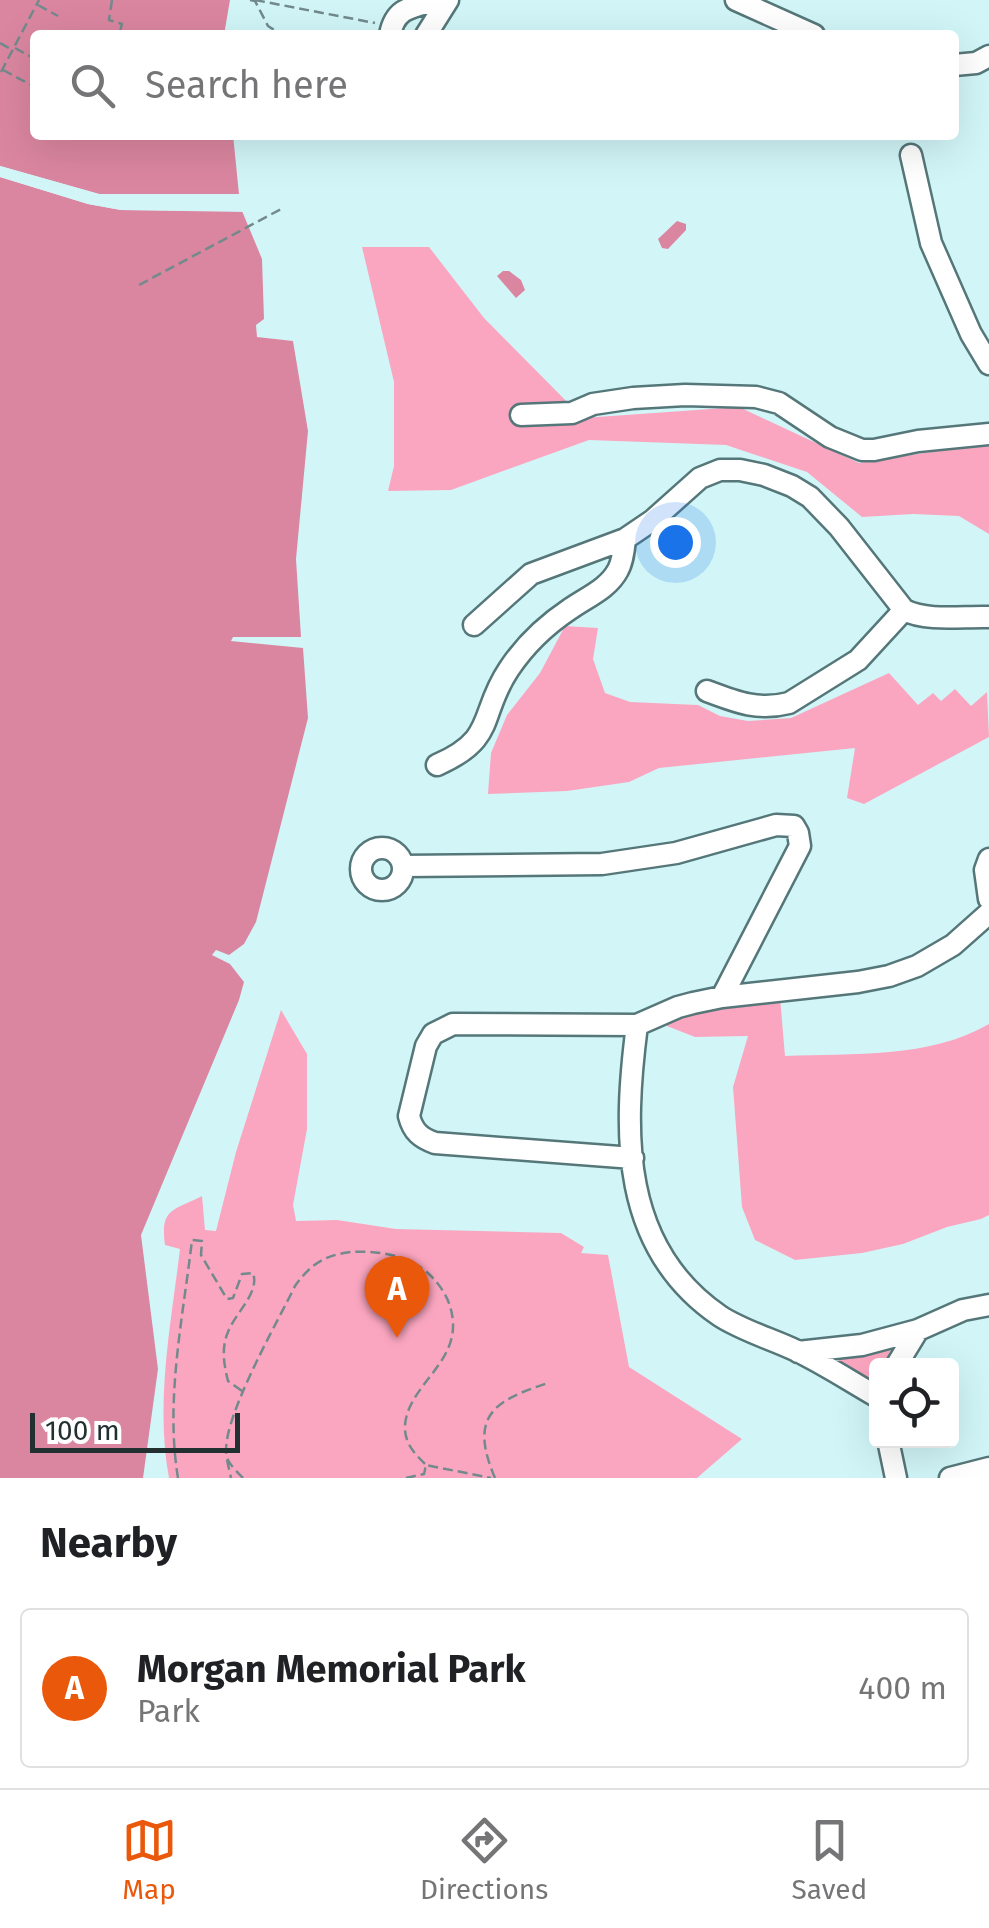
<!DOCTYPE html>
<html lang="en">
<head>
<meta charset="utf-8">
<style>
	body { margin:0; font-family:"Fira Sans",sans-serif; background:#f6f6f6; color:#202124 }
	.controls { position:absolute; right:30px; bottom:30px; display:grid; overflow:hidden; border-radius:10px; box-shadow:0 10px 40px #0002 }
	.controls button { width:90px; height:90px; display:grid; place-items:center; padding:0; border:0; border-bottom:2px solid #e0e0e0; background:#fff; color:#202124; font:50px sans-serif }
	.scale { position:absolute; left:30px; bottom:25px; width:210px; box-sizing:border-box; padding-left:10px; border:5px solid #223031; border-top:0; font-size:28px; line-height:35px; white-space:nowrap; color:#223031; -webkit-text-stroke:8px #fff; paint-order:stroke }
	.you { position:absolute; left:675px; top:542px; width:35px; height:35px; margin:-25px; border:8px solid #fff; border-radius:50%; background:#1a73e8; box-shadow:0 0 0 15px #1a73e833 }
	.badge { display:grid; place-items:center; width:65px; height:65px; border-radius:50%; background:#ea580c; color:#fff; font-size:32px; font-weight:700 }
	.pin { position:absolute; translate:-50% -82px; filter:drop-shadow(0 2px 5px #0008) }
	.pin::after { content:''; position:absolute; top:52px; width:35px; height:30px; background:inherit; clip-path:polygon(0 0,100% 0,50% 100%) }
	.list { margin:0; padding:0; list-style:none }
	h2 { display:flex; justify-content:space-between; align-items:center; height:130px; margin:0; padding:0 40px; font-size:42px }
	h2 small { font-size:32px; font-weight:400; color:#757577 }
	.list li { display:grid; grid-template-columns:65px 1fr auto; gap:30px; align-items:center; box-sizing:border-box; height:160px; margin:0 20px 20px; padding:0 20px; border:2px solid #e0e0e0; border-radius:10px }
	.list b { display:block; font-size:38px; white-space:nowrap }
	.list p { margin:0; font-size:32px; white-space:nowrap; color:#757577 }
	.list em { font-size:32px; font-style:normal; color:#757577 }
	.icon { flex:none; width:55px; height:55px; fill:none; stroke:currentColor; stroke-width:2; stroke-linecap:round; stroke-linejoin:round }
	.map { position:relative; flex:none; width:989px; height:1478px; overflow:hidden }
	.search { position:absolute; background:#fff; box-shadow:0 10px 40px #0002; left:30px; right:30px; top:30px; height:110px; display:flex; align-items:center; gap:25px; box-sizing:border-box; padding:0 35px; border-radius:10px; color:#757577; font-size:38px }
	.sheet { height:310px; background:#fff }
	nav { display:flex; justify-content:space-around; align-items:center; box-sizing:border-box; height:140px; border-top:2px solid #e0e0e0; background:#fff; font-size:28px; color:#757577 }
	nav a { display:grid; justify-items:center; gap:5px }
	nav .on { color:#ea580c }
	.map>svg:first-child { display:block }
	.green { fill:#fba6c0 }
	.water { fill:#db86a1 }
	.pier { fill:#d2f6f8 }
	.lines { fill:none; stroke-linecap:round; stroke-linejoin:round }
	.minor-casing { stroke:#567779; stroke-width:25 }
	.path { stroke:#728a8b; stroke-width:2.5; stroke-dasharray:10 5; stroke-linecap:butt }
	.minor { stroke:#fff; stroke-width:20 }
</style>
</head>
<body>
<div class="map">
<svg width="989" height="1478" viewBox="0 0 989 1478">
	<rect width="100%" height="100%" fill="#d2f6f8"/>
	<path class="green" d="M 362,247 L 429,247 L 484,318 L 583,418 L 739,407 L 859,463 L 989,443 L 989,534 L 959,516 L 913,514 L 862,517 L 807,472 L 726,445 L 589,440 L 451,490 L 388,491 L 394,466 L 394,382 Z
		M 565,626 L 598,628 L 593,659 L 605,693 L 630,702 L 698,705 L 720,716 L 748,721 L 791,718 L 889,673 L 918,705 L 933,693 L 941,701 L 955,689 L 971,706 L 987,692 L 989,737 L 864,804 L 847,798 L 855,748 L 659,768 L 629,782 L 567,791 L 488,794 L 491,753 L 507,715 L 540,673 Z
		M 780,997 L 785,1056 C 853,1053 929,1059 989,1024 L 989,1215 L 981,1219 L 947,1227 L 903,1244 L 862,1253 L 795,1260 L 755,1240 L 742,1207 L 733,1087 L 748,1036 L 695,1037 L 667,1026 L 665,1018 L 680,1011 Z
		M 281,1010 L 307,1054 L 307,1129 L 293,1205 L 296,1221 L 337,1220 L 396,1229 L 561,1233 L 584,1247 L 581,1253 L 608,1255 L 629,1367 L 742,1439 L 697,1478 L 169,1478 C 155,1403 171,1324 180,1249 L 165,1245 C 160,1208 173,1211 202,1196 L 205,1230 L 216,1231 L 236,1152 Z
		M 895,1342 L 883,1365 L 876,1366 L 875,1387 L 855,1371 L 828,1354 Z"/>
	<path class="water" d="M 0,0 L 230,0 L 224,35 L 35,35 L 35,135 L 233,135 L 239,194 L 99,194 L 0,166 Z
		M 0,177 L 88,204 L 121,210 L 242,211 L 262,259 L 264,319 L 256,325 L 257,337 L 293,341 L 308,431 L 296,559 L 301,637 L 233,637 L 231,641 L 303,648 L 308,718 L 256,922 L 244,944 L 229,955 L 216,950 L 212,955 L 230,964 L 244,982 L 239,1000 L 141,1235 L 158,1369 L 143,1478 L 0,1478 Z
		M 677,221 L 686,224 L 686,230 L 668,249 L 662,248 L 658,239 Z
		M 503,271 L 509,271 L 521,280 L 525,290 L 516,298 L 497,276 Z"/>
	<path class="pier" d="M 0,166 L 99,194 L 244,194 L 239,199 L 98,199 L 0,171 Z
		M 0,172 L 89,199 L 122,205 L 242,206 L 248,212 L 121,210 L 88,204 L 0,177 Z"/>
	<g class="lines">
		<defs>
			<path id="minor" d="M 736,0 L 814,35
				M 390,35 C 395,6 414,7 439,0
				M 426,35 L 448,0
				M 954,65 L 976,63 L 989,56
				M 911,155 L 931,243 L 971,334 L 989,364
				M 521,415 L 572,413 L 593,404 L 633,398 L 685,395 L 756,397 L 779,403 L 830,437 L 862,450 L 874,450 L 918,441 L 989,434
				M 474,625 L 531,574 L 625,539 L 653,520 L 700,478 L 720,470 L 740,470 L 764,475 L 792,486 L 810,497 L 839,527 L 904,610 C 928,622 963,616 989,617
				M 707,691 C 736,702 758,711 789,703 L 858,660 L 904,610
				M 437,765 C 498,738 478,715 509,669 C 525,645 546,625 570,609 C 587,597 608,589 618,570 C 623,561 624,549 625,539
				M361 869a21 21 0 1 1 42 0a21 21 0 1 1-42 0Z
				M 989,859 L 985,870 L 989,899
				M 403,866 L 602,864 L 676,853 L 776,825 L 794,826 L 798,833 L 800,846 L 722,997
				M 637,1025 C 623,1133 620,1248 720,1316 C 743,1331 772,1339 797,1351 C 824,1364 850,1381 876,1396
				M 633,1158 L 435,1143 C 421,1138 413,1132 409,1116 L 426,1046 L 433,1034 L 453,1024 L 637,1025 L 678,1007 L 693,1003 L 722,997 L 858,982 L 889,976 L 917,966 L 953,945 L 989,913
				M 798,1352 L 862,1345 L 918,1330
				M 896,1366 L 918,1330 L 963,1310 L 989,1305
				M 888,1440 L 896,1478
				M 950,1478 L 989,1468"/>
		</defs>
		<use href="#minor" class="minor-casing"/>
		<path class="path" d="M 112,0 L 109,20 L 122,24 L 119,35
			M 250,0 L 255,1 L 268,26 L 282,35
			M 255,0 L 375,23
			M 38,5 L 58,16
			M 0,43 L 11,49
			M 15,48 L 35,59
			M 3,70 L 33,86
			M 1,72 L 39,0
			M 139,285 L 283,208
			M 227,1460 L 231,1478
			M 178,1478 C 165,1400 183,1318 192,1240 L 202,1241 L 201,1255 L 227,1299 L 233,1298 L 242,1274 L 253,1273 C 260,1293 235,1313 228,1332 C 221,1348 224,1365 228,1381 L 242,1391
			M 243,1478 C 238,1473 231,1466 228,1460 C 214,1431 280,1318 295,1286 C 310,1265 324,1255 351,1252 C 378,1250 411,1256 430,1275 C 444,1289 452,1304 453,1323 C 455,1365 408,1387 405,1425 C 404,1443 414,1453 426,1465
			M 406,1478 L 424,1474 L 426,1465 L 491,1478
			M 495,1478 C 469,1417 492,1401 548,1383"/>
		<use href="#minor" class="minor"/>
	</g>
</svg>
<div class="controls">
<button><svg class="icon" aria-label="locate" viewBox="0 0 24 24"><circle cx="12" cy="12" r="6"/><path d="M12 2v4M12 18v4M2 12h4M18 12h4"/></svg></button>
</div>
<div class="scale">100 m</div>
<div class="you"></div>
<div class="pin badge" style="left:397px;top:1338px">A</div>
<div class="search"><svg class="icon" aria-label="search" viewBox="0 0 24 24"><circle cx="10" cy="10" r="6"/><path d="M15 15l6 6"/></svg>Search here</div>
</div>
<section class="sheet">
<h2>Nearby<small></small></h2>
<ul class="list">
<li><span class="badge">A</span><div><b>Morgan Memorial Park</b><p>Park</p></div><em>400 m</em></li>
</ul>
</section>
<nav>
<a class="on"><svg class="icon" aria-label="map" viewBox="0 0 24 24"><path d="M3 6l6-2 6 2 6-2v14l-6 2-6-2-6 2zM9 4v14M15 6v14"/></svg>Map</a>
<a><svg class="icon" aria-label="directions" viewBox="0 0 24 24"><path d="M12 3l9 9-9 9-9-9zM9 14v-3h6M13 9l2 2-2 2"/></svg>Directions</a>
<a><svg class="icon" aria-label="saved" viewBox="0 0 24 24"><path d="M7 4h10v16l-5-4-5 4z"/></svg>Saved</a>
</nav>
</body>
</html>
